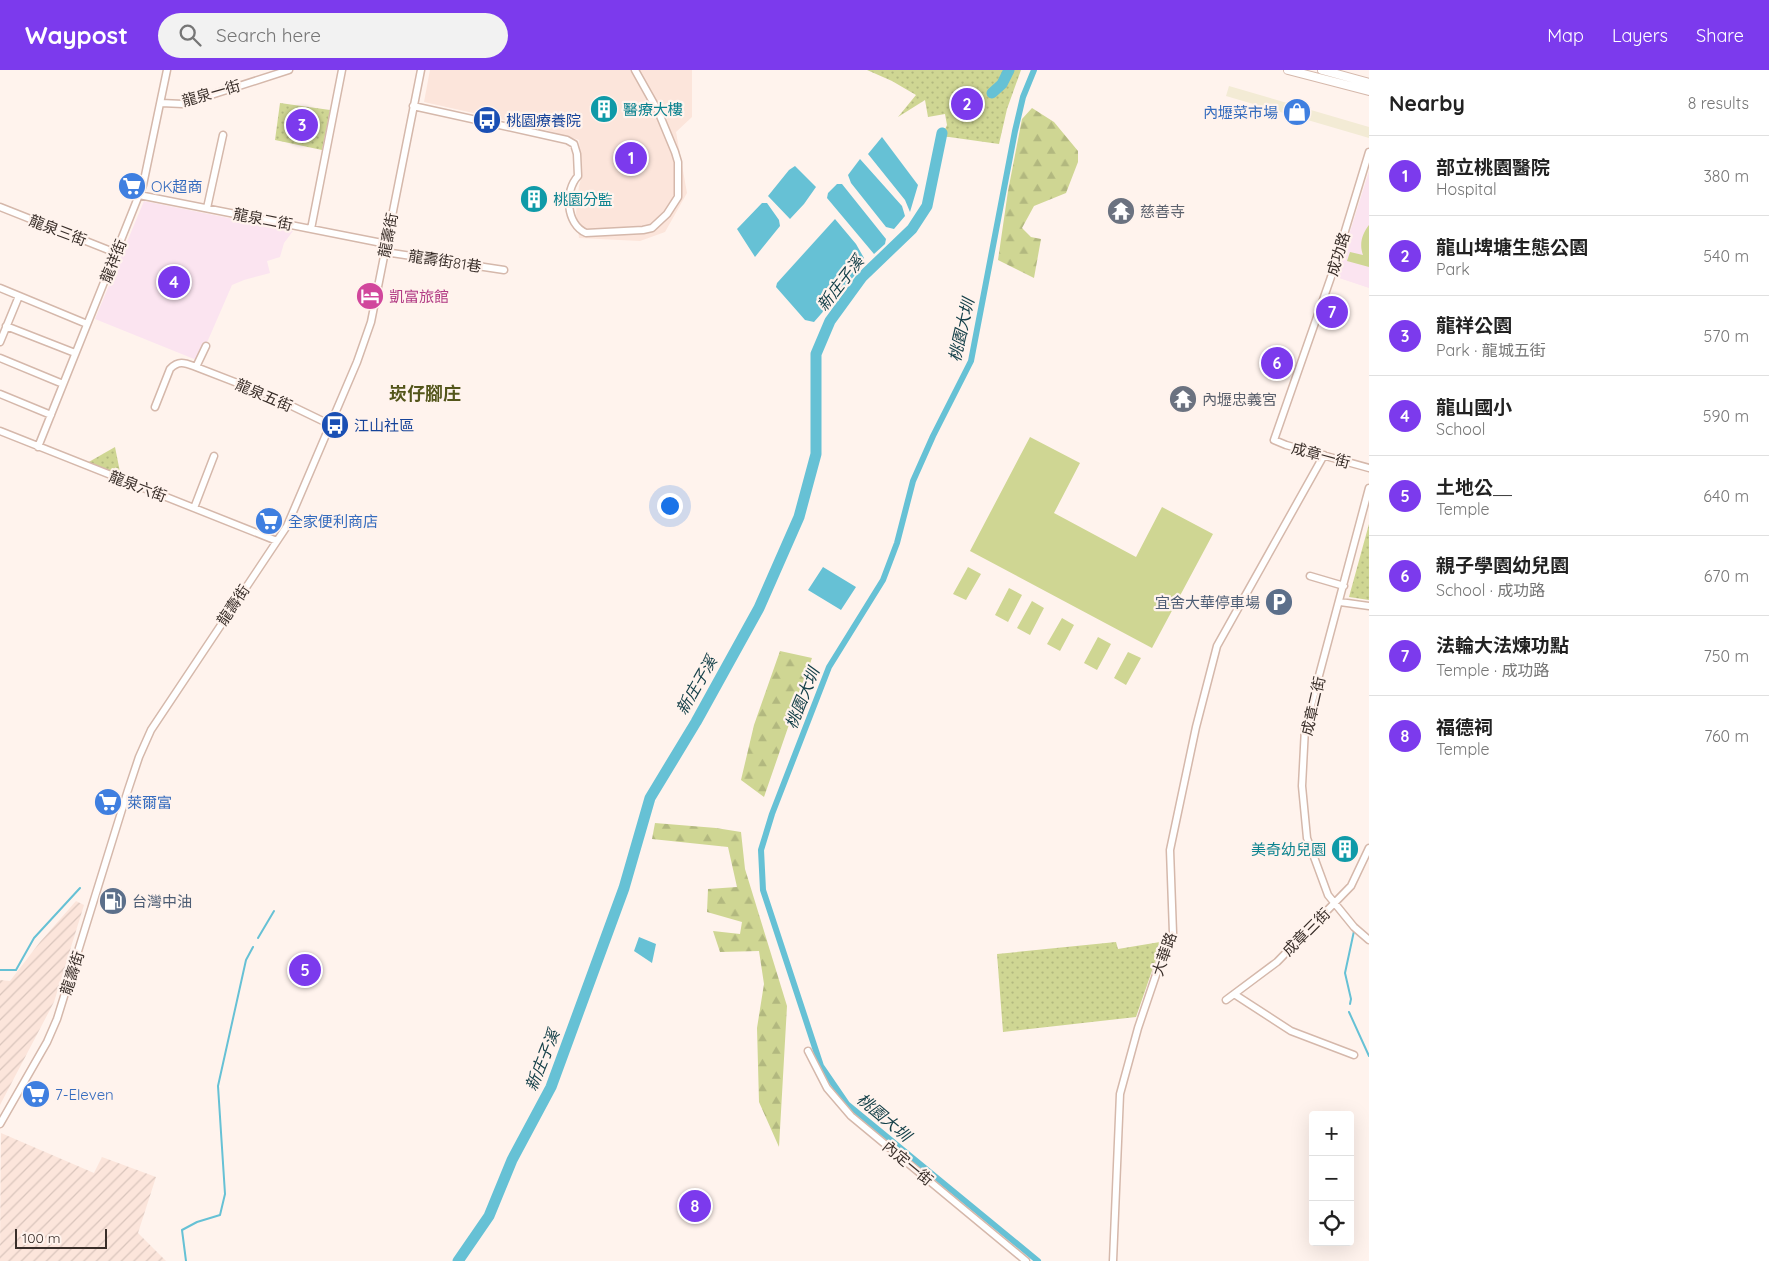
<!DOCTYPE html>
<html lang="en">
<head>
<meta charset="utf-8">
<style>
	body { margin:0; font-family:Quicksand,"Noto Sans TC",sans-serif; background:#f2f2f2; color:#222 }
	.controls { position:absolute; right:15px; bottom:15px; display:grid; overflow:hidden; border-radius:5px; box-shadow:0 5px 20px #0002 }
	.controls button { width:45px; height:45px; display:grid; place-items:center; padding:0; border:0; border-bottom:1px solid #e0e0e0; background:#fff; color:#222; font:25px sans-serif }
	.scale { position:absolute; left:15px; bottom:12px; width:92px; box-sizing:border-box; padding-left:5px; border:2px solid #392e29; border-top:0; font-size:14px; line-height:18px; white-space:nowrap; color:#392e29; -webkit-text-stroke:4px #fff3ed; paint-order:stroke }
	.you { position:absolute; left:669px; top:435px; width:18px; height:18px; margin:-12px; border:4px solid #fff; border-radius:50%; background:#1a73e8; box-shadow:0 0 0 8px #1a73e833 }
	.badge { display:grid; place-items:center; width:32px; height:32px; border-radius:50%; background:#7c3aed; color:#fff; font-size:16px; font-weight:700 }
	.pin { position:absolute; translate:-50% -50%; border:2px solid #fff; box-shadow:0 1px 5px #0006 }
	.list { margin:0; padding:0; list-style:none }
	h2 { display:flex; justify-content:space-between; align-items:center; height:65px; margin:0; padding:0 20px; font-size:21px }
	h2 small { font-size:16px; font-weight:400; color:#767676 }
	.list li { display:grid; grid-template-columns:32px 1fr auto; gap:15px; align-items:center; box-sizing:border-box; height:80px; padding:0 20px; border-top:1px solid #e0e0e0 }
	.list b { display:block; font-size:19px; white-space:nowrap }
	.list p { margin:0; font-size:16px; white-space:nowrap; color:#767676 }
	.list em { font-size:16px; font-style:normal; color:#767676 }
	.icon { flex:none; width:28px; height:28px; fill:none; stroke:currentColor; stroke-width:2; stroke-linecap:round; stroke-linejoin:round }
	.map { position:relative; flex:none; width:1369px; height:1191px; overflow:hidden }
	header { display:flex; align-items:center; gap:30px; box-sizing:border-box; height:70px; padding:0 25px; background:#7c3aed; color:#fff }
	header strong { font-size:24px }
	nav { display:flex; gap:28px; margin-inline-start:auto; font-size:18px }
	.search { width:350px; height:45px; background:#f2f2f2; display:flex; align-items:center; gap:12px; box-sizing:border-box; padding:0 18px; border-radius:28px; color:#767676; font-size:19px }
	main { display:flex }
	aside { flex:1; background:#fff }
	.map>svg:first-child { display:block }
	.commercial { fill:#f3ebd5 }
	.industrial { fill:url(#industrial-furrows) }
	.education { fill:#fbe4f0 }
	.built { fill:#fce5db }
	.grass { fill:#cfd693 }
	.forest { fill:url(#forest-firs) }
	.park { fill:url(#park-dots) }
	.water { fill:#66c1d5 }
	.lines { fill:none; stroke-linecap:round; stroke-linejoin:round }
	.stream { stroke:#66c1d5; stroke-width:2 }
	.canal { stroke:#66c1d5; stroke-width:6 }
	.river { stroke:#66c1d5; stroke-width:11 }
	.minor-casing { stroke:#d5b8ab; stroke-width:9 }
	.major-casing { stroke:#d5b8ab; stroke-width:10 }
	.minor { stroke:#fff; stroke-width:6 }
	.major { stroke:#fff; stroke-width:8 }
	.labels { text-anchor:middle; dominant-baseline:central; stroke-width:4.5; stroke-linejoin:round; paint-order:stroke }
	.street-label { font-size:15px; fill:#392e29; stroke:#fff3ed }
	.culture-label { font-size:15px; fill:#0d838f; stroke:#fff3ed; text-anchor:start }
	.shop-label { font-size:15px; fill:#366cbe; stroke:#fff3ed; text-anchor:start }
	.transit-label { font-size:15px; fill:#164399; stroke:#fff3ed; text-anchor:start }
	.worship-label { font-size:15px; fill:#5b616d; stroke:#fff3ed; text-anchor:start }
	.hotel-label { font-size:15px; fill:#b23c85; stroke:#fff3ed; text-anchor:start }
	.service-label { font-size:15px; fill:#4e5e75; stroke:#fff3ed; text-anchor:end }
	.water-label { font-size:16px; font-style:italic; fill:#154049; stroke:#fff3ed }
	.quarter-label { font-size:18px; font-weight:bold; fill:#53551a; stroke:#fff3ed }
</style>
</head>
<body>
<header>
<strong>Waypost</strong>
<div class="search"><svg class="icon" aria-label="search" viewBox="0 0 24 24"><circle cx="10" cy="10" r="6"/><path d="M15 15l6 6"/></svg>Search here</div>
<nav><a>Map</a><a>Layers</a><a>Share</a></nav>
</header>
<main>
<div class="map">
<svg width="1369" height="1191" viewBox="0 0 1369 1191">
	<defs>
		<pattern id="industrial-furrows" width="10" height="10" patternUnits="userSpaceOnUse" patternTransform="scale(1.25)"><rect width="10" height="10" fill="#fce5db"/><path d="M-1 1l2-2M0 10L10 0M9 11l2-2" fill="none" stroke="#d9c5bc"/></pattern>
		<pattern id="forest-firs" width="22" height="20" patternUnits="userSpaceOnUse" patternTransform="scale(1.25)"><rect width="22" height="20" fill="#cfd693"/><path d="M5 1l3.5 6h-7zM16 11l3.5 6h-7z" fill="#b2b87f"/></pattern>
		<pattern id="park-dots" width="8" height="8" patternUnits="userSpaceOnUse" patternTransform="scale(1.25)"><rect width="8" height="8" fill="#cfd693"/><path d="M2 2h.1M6 6h.1" fill="none" stroke="#b2b87f" stroke-width="1.8" stroke-linecap="round"/></pattern>
	</defs>
	<rect width="100%" height="100%" fill="#fff3ed"/>
	<path class="commercial" d="M 1229,16 L 1369,57 L 1369,68 L 1226,26 Z"/>
	<path class="industrial" d="M 76,831 L 84,835 L 54,932 L 0,1035 L 0,910 L 10,911 L 40,872 Z
		M 1,1063 L 94,1103 L 102,1087 L 156,1107 L 138,1163 L 166,1191 L 0,1191 Z"/>
	<path class="education" d="M 1369,101 L 1369,218 L 1339,208 L 1337,203 Z
		M 144,131 L 293,161 L 284,173 L 280,187 L 267,191 L 270,203 L 244,210 L 232,215 L 199,291 L 95,249 Z"/>
	<path class="built" d="M 430,0 L 692,0 L 692,47 L 676,62 L 687,123 L 665,162 L 640,171 L 579,168 L 576,143 L 579,116 L 582,105 L 579,70 L 540,58 L 424,32 Z"/>
	<path class="grass" d="M 1369,155 L 1369,197 L 1347,191 L 1350,182 L 1363,185 C 1359,174 1362,164 1369,155 Z
		M 1030,367 L 1080,393 L 1054,443 L 1136,487 L 1162,437 L 1213,464 L 1152,578 L 970,481 Z
		M 968,497 L 981,504 L 966,530 L 953,524 Z
		M 1009,518 L 1022,525 L 1008,552 L 995,545 Z
		M 1032,531 L 1044,538 L 1030,565 L 1017,558 Z
		M 1062,548 L 1074,555 L 1060,581 L 1047,574 Z
		M 1098,567 L 1111,574 L 1097,600 L 1084,593 Z
		M 1128,582 L 1141,588 L 1126,615 L 1114,608 Z"/>
	<path class="forest" d="M 1032,38 L 1054,52 L 1078,81 L 1078,92 L 1066,123 L 1034,136 L 1022,158 L 1031,167 L 1041,169 L 1034,208 L 998,190 L 1008,121 L 1022,49 Z
		M 780,581 L 812,588 L 764,727 L 741,710 L 754,655 Z
		M 655,753 L 716,758 L 741,762 L 745,799 L 787,936 L 779,1077 L 759,1032 L 757,958 L 764,914 L 759,881 L 720,882 L 713,861 L 740,864 L 742,852 L 707,842 L 708,819 L 737,817 L 728,777 L 652,769 Z"/>
	<path class="park" d="M 867,0 L 1021,0 L 1007,39 L 999,74 L 942,66 L 947,55 L 945,44 L 928,47 L 925,30 L 898,47 L 916,25 L 892,11 Z
		M 280,33 L 330,40 L 322,80 L 275,70 Z
		M 115,377 L 121,407 L 87,393 Z
		M 1369,454 L 1369,530 L 1349,527 Z
		M 1166,871 L 1155,892 L 1136,947 L 1003,962 L 997,884 L 1116,872 L 1118,879 Z"/>
	<path class="water" d="M 882,67 L 918,115 L 910,142 L 905,130 L 868,84 Z
		M 860,89 L 902,136 L 905,146 L 894,159 L 886,157 L 851,113 L 848,105 Z
		M 795,96 L 816,117 L 804,134 L 790,149 L 768,126 L 789,100 Z
		M 837,114 L 842,114 L 886,169 L 885,174 L 874,184 L 827,128 L 828,123 Z
		M 762,133 L 767,133 L 779,150 L 780,156 L 755,187 L 737,159 Z
		M 835,149 L 856,174 L 864,188 L 861,198 L 814,252 L 805,250 L 776,217 L 777,213 Z
		M 823,497 L 856,517 L 841,540 L 808,520 Z
		M 639,867 L 656,874 L 652,893 L 634,881 Z"/>
	<g class="lines">
		<path class="stream" d="M 258,868 L 274,841
			M 0,900 L 16,900 L 34,868 L 80,818
			M 1350,934 L 1351,929 L 1345,903 L 1354,861
			M 1349,942 L 1369,986
			M 186,1191 L 182,1160 L 197,1152 L 220,1145 L 225,1124 L 218,1016 L 246,890 L 253,877"/>
		<path class="canal" d="M 1034,0 L 1023,27 L 1015,61 L 971,291 L 933,366 L 913,411 L 897,473 L 883,510 L 829,597 L 772,744 L 761,780 L 763,820 L 821,996 L 847,1034 L 1038,1191"/>
		<path class="river" d="M 992,23 L 1002,14 L 1009,0
			M 458,1191 L 489,1146 L 512,1090 L 551,1017 L 624,818 L 650,728 L 696,652 L 759,538 L 799,447 L 816,384 L 816,284 L 830,251 L 862,207 L 912,159 L 927,136 L 942,63"/>
		<defs>
			<path id="minor" d="M 161,33 L 183,34 L 289,0
				M 413,36 L 567,70 L 574,74 L 577,84 L 578,106 C 564,121 566,154 586,163 L 643,160 L 652,158 L 667,144 L 678,127 L 678,92 L 675,82 L 658,41 L 635,0
				M 1369,82 L 1331,207 L 1274,370 L 1286,375 L 1369,398
				M 139,125 L 387,174
				M 0,137 L 116,183
				M 207,138 L 223,65
				M 311,159 L 342,0
				M 385,182 L 504,200
				M 0,218 L 87,254
				M 6,256 L 75,283
				M 0,272 L 19,226
				M 206,276 L 196,297 L 271,326 L 331,355
				M 0,288 L 63,314
				M 0,324 L 51,345
				M 155,337 L 170,299 C 179,290 185,293 196,297
				M 0,361 L 277,471
				M 38,377 L 143,115 L 167,0
				M 1369,418 L 1305,658 L 1302,716 L 1307,768 L 1328,825 L 1354,857 L 1369,870
				M 194,438 L 214,386
				M 1310,506 L 1344,516
				M 1340,532 L 1369,536
				M 1234,924 L 1291,961 L 1354,985
				M 1226,930 L 1277,892 L 1351,816 L 1369,778
				M 808,981 L 827,1018 L 851,1046 L 1026,1191
				M 0,1054 L 47,972 L 57,949 L 128,720 L 139,687 L 151,660 L 287,456 L 357,292 L 371,252 L 421,0
				M 1113,1191 L 1120,1024 L 1138,958 L 1160,893 L 1173,863 L 1170,780 L 1196,657 L 1217,576 L 1324,385"/>
			<path id="major" d="M 1288,0 L 1369,21
				M 1322,0 L 1369,13"/>
		</defs>
		<use href="#minor" class="minor-casing"/>
		<use href="#major" class="major-casing"/>
		<use href="#minor" class="minor"/>
		<use href="#major" class="major"/>
	</g>
	<defs>
		<symbol id="building-disc" viewBox="-11 -11 22 22"><circle r="9.5" fill="#0f9aa8" stroke="#fff3ed"/><path d="M-4-6H4V6H1V3H-1V6H-4ZM-2.5-4.3h1.7v1.8h-1.7ZM.8-4.3h1.7v1.8H.8ZM-2.5-1h1.7V.8h-1.7ZM.8-1h1.7V.8H.8Z" fill="#fff"/></symbol>
		<symbol id="shop-disc" viewBox="-11 -11 22 22"><circle r="9.5" fill="#3f7fe0" stroke="#fff3ed"/><path d="M-5-2.5h2.3a2.7 3.5 0 0 1 5.4 0H5L5.5 6h-11ZM-1.5-2.5h3a1.5 2.3 0 0 0-3 0Z" fill="#fff"/></symbol>
		<symbol id="bus-disc" viewBox="-11 -11 22 22"><circle r="9.5" fill="#1a4fb4" stroke="#fff3ed"/><path d="M-5-6H5V4H4V6H2V4H-2V6H-4V4H-5ZM-3.5-4V0h7V-4ZM-3.5 1.2v1.5H-2V1.2ZM2 1.2v1.5H3.5V1.2Z" fill="#fff"/></symbol>
		<symbol id="supermarket-disc" viewBox="-11 -11 22 22"><circle r="9.5" fill="#3f7fe0" stroke="#fff3ed"/><path d="M-6-5.5h2.5l.6 2H6L4.5 2H-2.5L-4.4-4H-6ZM-1.5 3.2a1.3 1.3 0 1 0 .1 0ZM3 3.2a1.3 1.3 0 1 0 .1 0Z" fill="#fff"/></symbol>
		<symbol id="temple-disc" viewBox="-11 -11 22 22"><circle r="9.5" fill="#6b7280" stroke="#fff3ed"/><path d="M0-6L5-2H3V0L6.5 2.5H4V6H1.5V3h-3V6H-4V2.5H-6.5L-3 0V-2H-5Z" fill="#fff"/></symbol>
		<symbol id="hotel-disc" viewBox="-11 -11 22 22"><circle r="9.5" fill="#d1479c" stroke="#fff3ed"/><path d="M-6-4.5h1.5V1H6V5H4.5V3h-9V5H-6ZM-4 0a1.8 1.8 0 1 1 3.6 0ZM.5 0V-2.5h3Q6-2.5 6 0Z" fill="#fff"/></symbol>
		<symbol id="parking-disc" viewBox="-11 -11 22 22"><circle r="9.5" fill="#5c6f8a" stroke="#fff3ed"/><path d="M-3.5-5.5H1a3.5 3.5 0 0 1 0 7H-1V5.5H-3.5ZM-1-3.4V-.6H.8a1.4 1.4 0 0 0 0-2.8Z" fill="#fff"/></symbol>
		<symbol id="fuel-disc" viewBox="-11 -11 22 22"><circle r="9.5" fill="#5c6f8a" stroke="#fff3ed"/><path d="M-5.5-6h7V0h2V4h1.3V-2.5L3-4.5l.8-.8L6-3V5H2.5V1h-1V6h-7ZM-4.2-4.7v3.2H.2V-4.7Z" fill="#fff"/></symbol>
	</defs>
	<g fill-rule="evenodd">
		<use href="#building-disc" x="588" y="23" width="32" height="32"/>
		<use href="#shop-disc" x="1281" y="26" width="32" height="32"/>
		<use href="#bus-disc" x="471" y="34" width="32" height="32"/>
		<use href="#supermarket-disc" x="116" y="100" width="32" height="32"/>
		<use href="#building-disc" x="518" y="113" width="32" height="32"/>
		<use href="#temple-disc" x="1105" y="125" width="32" height="32"/>
		<use href="#hotel-disc" x="354" y="210" width="32" height="32"/>
		<use href="#temple-disc" x="1167" y="313" width="32" height="32"/>
		<use href="#bus-disc" x="319" y="339" width="32" height="32"/>
		<use href="#supermarket-disc" x="253" y="435" width="32" height="32"/>
		<use href="#parking-disc" x="1263" y="516" width="32" height="32"/>
		<use href="#supermarket-disc" x="92" y="716" width="32" height="32"/>
		<use href="#building-disc" x="1329" y="763" width="32" height="32"/>
		<use href="#fuel-disc" x="97" y="815" width="32" height="32"/>
		<use href="#supermarket-disc" x="20" y="1008" width="32" height="32"/>
	</g>
	<g class="labels">
		<g class="street-label">
			<text transform="translate(211 23) rotate(-16)">龍泉一街</text>
			<text transform="translate(263 149) rotate(11)">龍泉二街</text>
			<text transform="translate(58 160) rotate(21)">龍泉三街</text>
			<text transform="translate(388 165) rotate(-79)">龍壽街</text>
			<text transform="translate(1338 184) rotate(-73)">成功路</text>
			<text transform="translate(113 191) rotate(-68)">龍祥街</text>
			<text transform="translate(445 191) rotate(9)">龍壽街81巷</text>
			<text transform="translate(264 325) rotate(23)">龍泉五街</text>
			<text transform="translate(1321 385) rotate(15)">成章一街</text>
			<text transform="translate(138 416) rotate(21)">龍泉六街</text>
			<text transform="translate(233 535) rotate(-56)">龍壽街</text>
			<text transform="translate(1313 636) rotate(-77)">成章二街</text>
			<text transform="translate(1306 862) rotate(-45)">成章三街</text>
			<text transform="translate(1164 884) rotate(-71)">大華路</text>
			<text transform="translate(72 903) rotate(-72)">龍壽街</text>
			<text transform="translate(908 1093) rotate(40)">內定一街</text>
		</g>
		<g class="culture-label">
			<text x="623" y="39">醫療大樓</text>
			<text x="553" y="129">桃園分監</text>
			<text x="1326" y="779" text-anchor="end">美奇幼兒園</text>
		</g>
		<g class="shop-label">
			<text x="1278" y="42" text-anchor="end">內壢菜市場</text>
			<text x="151" y="116">OK超商</text>
			<text x="288" y="451">全家便利商店</text>
			<text x="127" y="732">萊爾富</text>
			<text x="55" y="1024">7-Eleven</text>
		</g>
		<g class="transit-label">
			<text x="506" y="50">桃園療養院</text>
			<text x="354" y="355">江山社區</text>
		</g>
		<g class="worship-label">
			<text x="1140" y="141">慈善寺</text>
			<text x="1202" y="329">內壢忠義宮</text>
		</g>
		<g class="hotel-label">
			<text x="389" y="226">凱富旅館</text>
		</g>
		<g class="service-label">
			<text x="1260" y="532">宜舍大華停車場</text>
			<text x="132" y="831" text-anchor="start">台灣中油</text>
		</g>
		<g class="water-label">
			<text transform="translate(840 213) rotate(-52)">新庄子溪</text>
			<text transform="translate(961 260) rotate(-77)">桃園大圳</text>
			<text transform="translate(696 615) rotate(-60)">新庄子溪</text>
			<text transform="translate(802 628) rotate(-68)">桃園大圳</text>
			<text transform="translate(542 990) rotate(-68)">新庄子溪</text>
			<text transform="translate(884 1047) rotate(40)">桃園大圳</text>
		</g>
		<g class="quarter-label">
			<text x="425" y="323">崁仔腳庄</text>
		</g>
	</g>
</svg>
<div class="controls">
<button>+</button>
<button>−</button>
<button><svg class="icon" aria-label="locate" viewBox="0 0 24 24"><circle cx="12" cy="12" r="6"/><path d="M12 2v4M12 18v4M2 12h4M18 12h4"/></svg></button>
</div>
<div class="scale">100 m</div>
<div class="you"></div>
<div class="pin badge" style="left:631px;top:88px">1</div>
<div class="pin badge" style="left:967px;top:34px">2</div>
<div class="pin badge" style="left:302px;top:55px">3</div>
<div class="pin badge" style="left:174px;top:212px">4</div>
<div class="pin badge" style="left:305px;top:900px">5</div>
<div class="pin badge" style="left:1277px;top:293px">6</div>
<div class="pin badge" style="left:1332px;top:242px">7</div>
<div class="pin badge" style="left:695px;top:1136px">8</div>
</div>
<aside>
<h2>Nearby<small>8 results</small></h2>
<ul class="list">
<li><span class="badge">1</span><div><b>部立桃園醫院</b><p>Hospital</p></div><em>380 m</em></li>
<li><span class="badge">2</span><div><b>龍山埤塘生態公園</b><p>Park</p></div><em>540 m</em></li>
<li><span class="badge">3</span><div><b>龍祥公園</b><p>Park · 龍城五街</p></div><em>570 m</em></li>
<li><span class="badge">4</span><div><b>龍山國小</b><p>School</p></div><em>590 m</em></li>
<li><span class="badge">5</span><div><b>土地公＿</b><p>Temple</p></div><em>640 m</em></li>
<li><span class="badge">6</span><div><b>親子學園幼兒園</b><p>School · 成功路</p></div><em>670 m</em></li>
<li><span class="badge">7</span><div><b>法輪大法煉功點</b><p>Temple · 成功路</p></div><em>750 m</em></li>
<li><span class="badge">8</span><div><b>福德祠</b><p>Temple</p></div><em>760 m</em></li>
</ul>
</aside>
</main>
</body>
</html>
